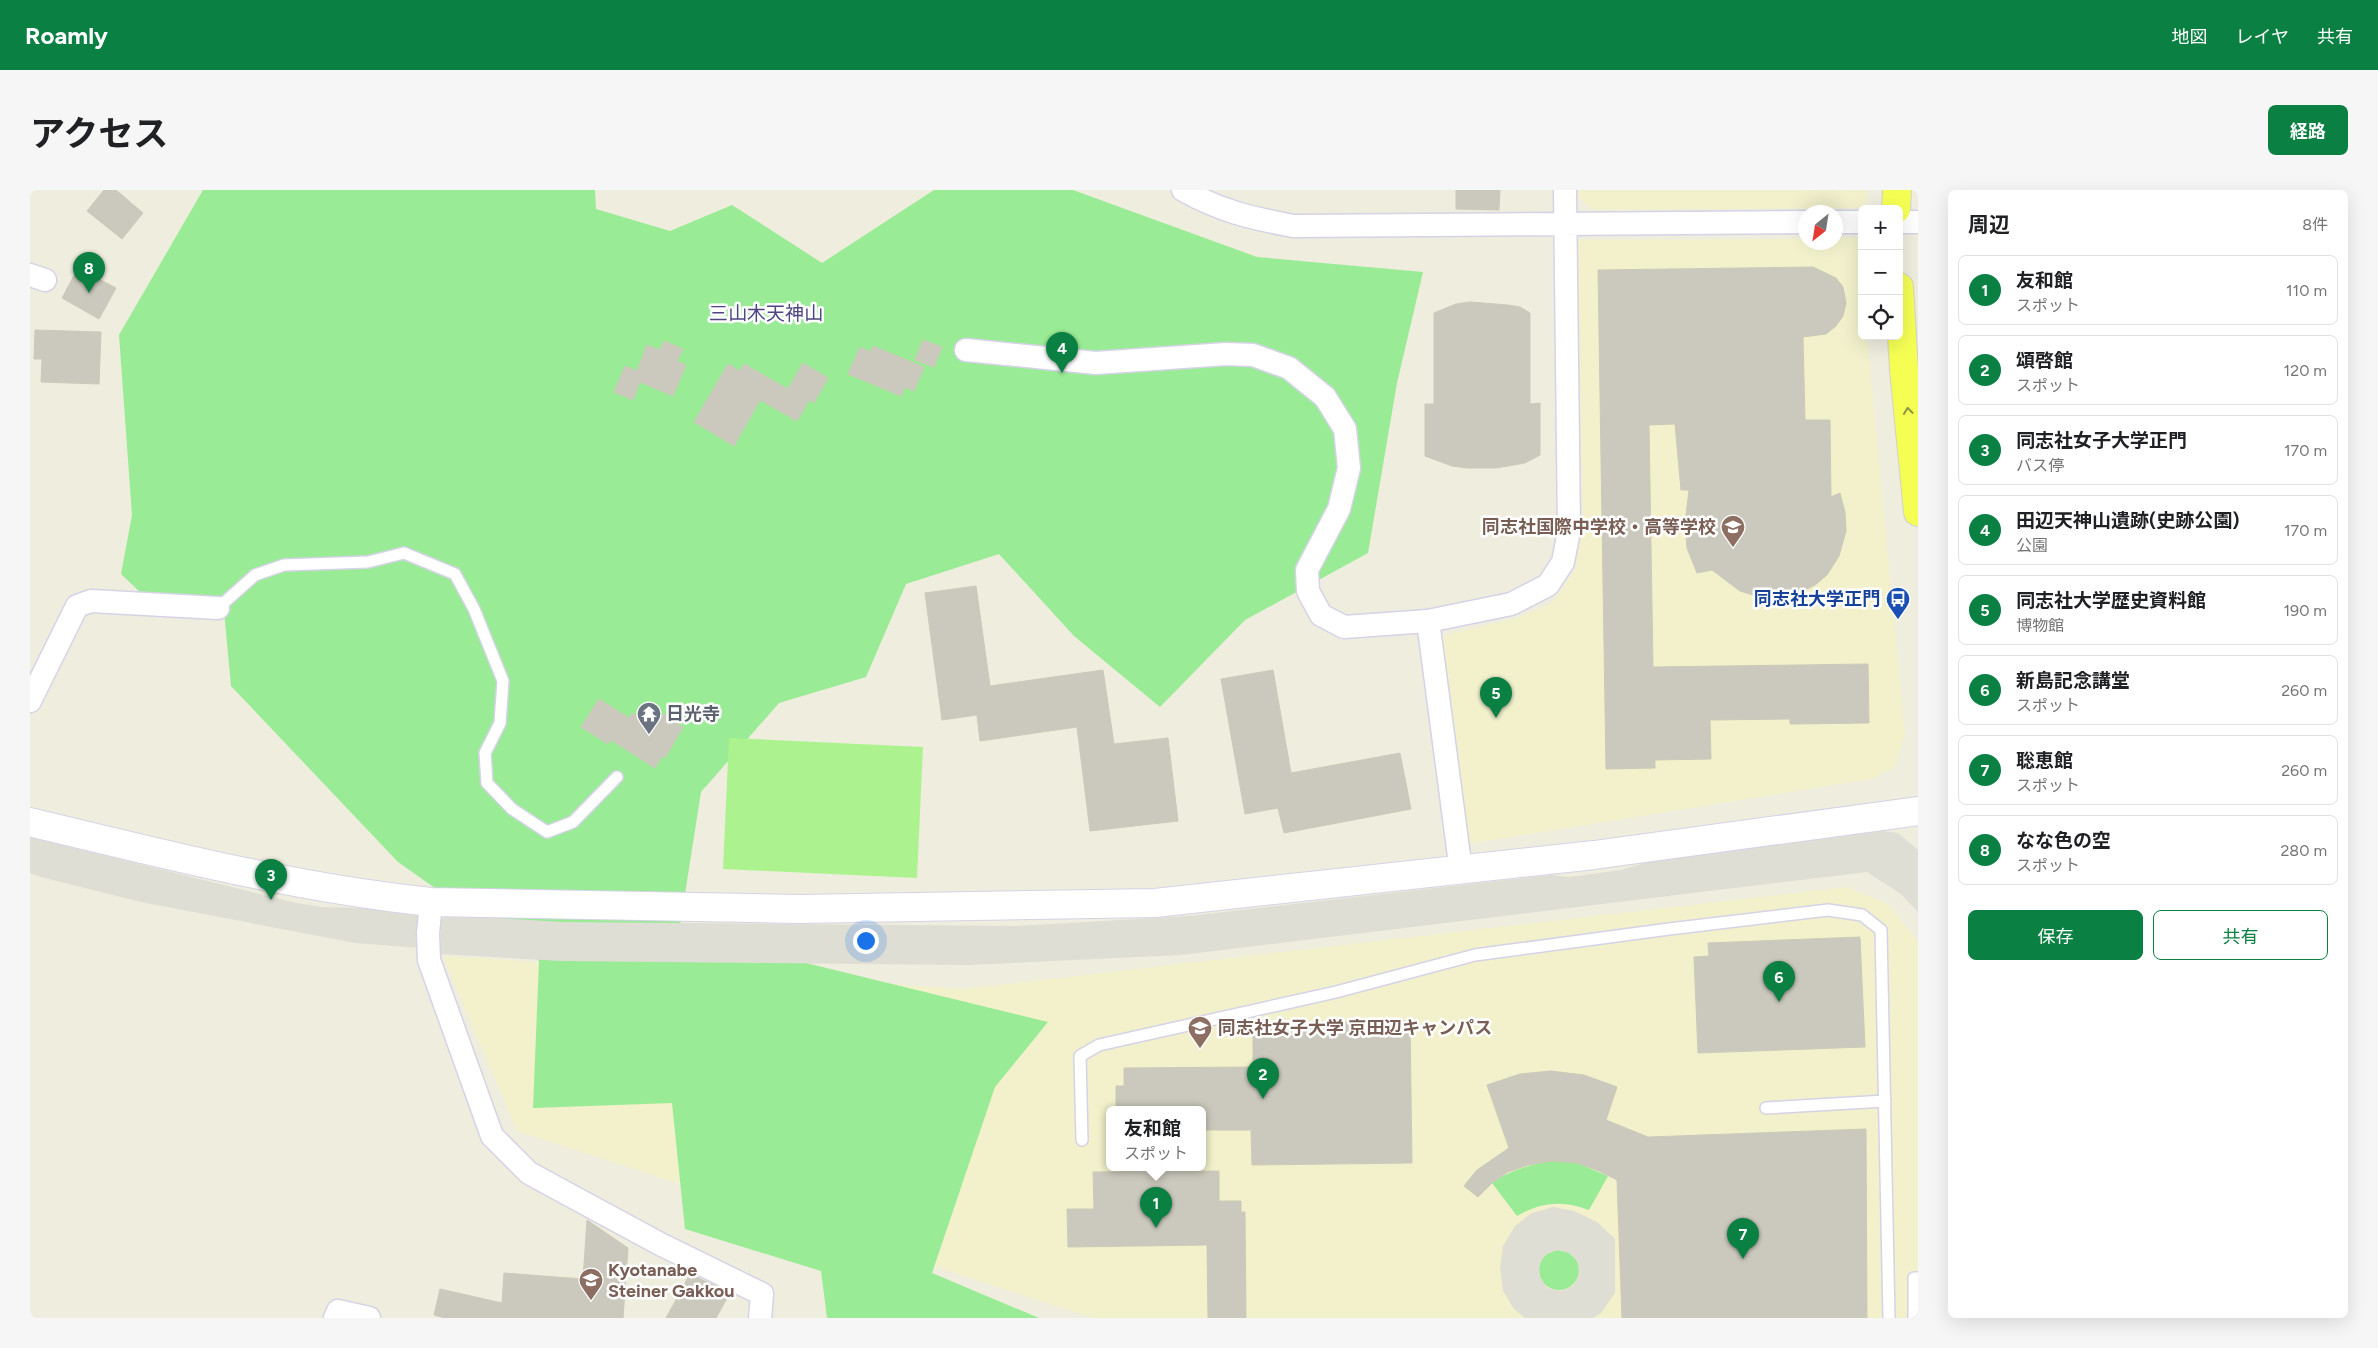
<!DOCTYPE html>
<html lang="ja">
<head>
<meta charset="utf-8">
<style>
	body { margin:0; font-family:Figtree,"Noto Sans JP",sans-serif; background:#f6f6f6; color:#202124 }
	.controls { position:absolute; right:15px; top:15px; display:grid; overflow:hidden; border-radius:8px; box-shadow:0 5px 20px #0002 }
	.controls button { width:45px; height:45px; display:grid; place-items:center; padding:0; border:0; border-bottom:1px solid #e0e0e0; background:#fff; color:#202124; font:25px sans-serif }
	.compass { position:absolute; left:1768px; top:15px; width:45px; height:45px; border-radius:50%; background:#fff; box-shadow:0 5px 20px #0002; rotate:210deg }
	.you { position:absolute; left:835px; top:750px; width:18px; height:18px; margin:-12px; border:4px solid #fff; border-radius:50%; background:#1a73e8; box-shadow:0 0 0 8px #1a73e833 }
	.badge { display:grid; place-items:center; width:32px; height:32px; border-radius:50%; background:#0b8043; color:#fff; font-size:16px; font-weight:700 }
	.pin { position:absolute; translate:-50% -41px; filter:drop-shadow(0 1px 2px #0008) }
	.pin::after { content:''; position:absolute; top:26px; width:18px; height:15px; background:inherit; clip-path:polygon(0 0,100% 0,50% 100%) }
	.popup { position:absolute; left:1076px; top:916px; width:100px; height:65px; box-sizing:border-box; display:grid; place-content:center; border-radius:8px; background:#fff; filter:drop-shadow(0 1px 4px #0005); font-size:16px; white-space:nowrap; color:#757577 }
	.popup b { font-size:19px; color:#202124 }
	.popup::after { content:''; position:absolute; left:50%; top:100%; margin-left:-10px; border:10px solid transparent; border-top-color:#fff }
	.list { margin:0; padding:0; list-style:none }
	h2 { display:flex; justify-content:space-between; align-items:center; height:65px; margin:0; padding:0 20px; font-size:21px }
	h2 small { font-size:16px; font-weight:400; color:#757577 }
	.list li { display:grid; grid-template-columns:32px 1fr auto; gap:15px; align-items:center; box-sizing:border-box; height:70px; margin:0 10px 10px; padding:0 10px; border:1px solid #e0e0e0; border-radius:8px }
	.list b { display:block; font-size:19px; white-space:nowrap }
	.list p { margin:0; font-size:16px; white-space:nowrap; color:#757577 }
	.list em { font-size:16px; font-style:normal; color:#757577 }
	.actions { display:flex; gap:10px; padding:15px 20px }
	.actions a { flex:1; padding:11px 0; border:1px solid #0b8043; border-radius:8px; text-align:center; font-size:18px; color:#0b8043 }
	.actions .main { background:#0b8043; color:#fff }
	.icon { flex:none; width:28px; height:28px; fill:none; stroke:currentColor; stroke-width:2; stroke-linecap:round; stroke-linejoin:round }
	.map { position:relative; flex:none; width:1888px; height:1128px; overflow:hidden; border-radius:8px }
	header { display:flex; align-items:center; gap:30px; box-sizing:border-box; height:70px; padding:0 25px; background:#0b8043; color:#fff }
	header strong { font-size:24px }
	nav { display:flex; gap:28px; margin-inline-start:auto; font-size:18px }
	.intro { display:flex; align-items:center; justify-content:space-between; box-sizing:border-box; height:120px; padding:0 30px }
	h1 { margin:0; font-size:35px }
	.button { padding:12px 22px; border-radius:8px; background:#0b8043; color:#fff; font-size:18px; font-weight:700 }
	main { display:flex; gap:30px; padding:0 30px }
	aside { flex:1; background:#fff; border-radius:8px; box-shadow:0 5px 20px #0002 }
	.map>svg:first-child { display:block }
	.education { fill:#f2f1cc; fill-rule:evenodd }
	.green { fill:#99eb95 }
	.pitch { fill:#acf390 }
	.plaza { fill:#dfded5; fill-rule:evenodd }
	.building { fill:#cbc9bd; stroke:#cbcab7 }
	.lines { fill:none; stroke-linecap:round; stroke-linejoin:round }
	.lane-casing { stroke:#d5d3e6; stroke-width:14 }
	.street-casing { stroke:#d5d3e6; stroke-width:25 }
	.secondary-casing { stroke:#d5d3e6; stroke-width:30 }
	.primary-casing { stroke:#d1d1d1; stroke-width:30 }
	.lane { stroke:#fff; stroke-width:11 }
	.street { stroke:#fff; stroke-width:22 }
	.secondary { stroke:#fff; stroke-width:28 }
	.primary { stroke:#f5ff53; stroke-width:28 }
	.oneway { stroke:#919640 }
	.labels { text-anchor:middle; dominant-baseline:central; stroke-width:5; stroke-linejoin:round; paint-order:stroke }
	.education-label { font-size:18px; font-weight:bold; fill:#785e54; stroke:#fff; text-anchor:start }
	.transit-label { font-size:18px; font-weight:bold; fill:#164399; stroke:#fff; text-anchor:end }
	.worship-label { font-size:18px; font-weight:bold; fill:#5b616d; stroke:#fff; text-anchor:start }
	.neighbourhood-label { font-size:19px; fill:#4e4783; stroke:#fff }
</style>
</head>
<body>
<header>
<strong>Roamly</strong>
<nav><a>地図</a><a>レイヤ</a><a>共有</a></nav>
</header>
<div class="intro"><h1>アクセス</h1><a class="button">経路</a></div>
<main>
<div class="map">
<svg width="1888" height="1128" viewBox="0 0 1888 1128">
	<rect width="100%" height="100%" fill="#efedde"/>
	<path class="education" d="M 1546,0 L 1837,0 L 1836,18 L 1563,20 L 1546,5 Z
		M 1806,48 L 1832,48 L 1832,146 L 1837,146 L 1875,544 L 1865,577 L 1841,589 L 1438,654 L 1411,446 L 1487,428 L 1522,413 L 1545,380 L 1553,336 L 1547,50 L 1775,49 L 1776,52 L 1806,52 Z
		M 1817,697 L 1858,714 L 1888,752 L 1888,1128 L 1063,1128 L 487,941 L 413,766 L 933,799 ZM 1080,919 L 1172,919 L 1172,977 L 1080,977 Z"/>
	<path class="green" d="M 173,0 L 565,0 L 566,19 L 640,41 L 702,15 L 792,73 L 904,0 L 1043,0 L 1227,67 L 1393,82 L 1367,193 L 1338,363 L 1215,430 L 1130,517 L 1044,446 L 969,364 L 876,394 L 836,487 L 749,513 L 671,602 L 649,742 L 1018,832 L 965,897 L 902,1083 L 1009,1128 L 797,1128 L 791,1081 L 655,1039 L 642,913 L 503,918 L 509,771 L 368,672 L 201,496 L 194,421 L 110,402 L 91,384 L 102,325 L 89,145 Z
		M 1522,971 L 1547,973 L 1578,986 L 1559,1020 C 1533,1010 1511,1012 1487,1026 L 1462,993 C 1481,980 1499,975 1522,971 Z
		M1509 1080a20 20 0 1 1 40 0a20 20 0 1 1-40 0Z"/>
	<path class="pitch" d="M 699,548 L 893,557 L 887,688 L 693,679 Z"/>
	<path class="plaza" d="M 1839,639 L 1868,643 L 1888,660 L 1888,722 L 1871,704 L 1837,682 L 1151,765 L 938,775 L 531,771 L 410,764 L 411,733 L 412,729 L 417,725 L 533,732 L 985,736 L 1159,726 L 1520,685 L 1539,687 L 1591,680 L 1639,666 Z
		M 0,647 L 266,713 L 292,717 L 363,719 L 385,722 L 390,730 L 390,758 L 325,753 L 111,712 L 11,687 L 0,683 Z
		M 1523,1017 L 1544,1021 L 1567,1032 L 1585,1049 L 1585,1103 L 1571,1123 L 1563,1128 L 1495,1128 L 1484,1119 L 1473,1101 L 1470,1078 L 1473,1056 L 1485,1036 L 1502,1023 ZM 1527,1060 L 1539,1063 L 1548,1072 L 1549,1085 L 1543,1096 L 1531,1101 L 1518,1098 L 1510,1088 L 1509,1075 L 1515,1065 Z"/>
	<path class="building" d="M 74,0 L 86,0 L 113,23 L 92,49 L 57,21 Z
		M 1426,0 L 1470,0 L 1469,20 L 1426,19 Z
		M 1783,77 L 1806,88 L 1813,97 L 1816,113 L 1813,126 L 1806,136 L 1796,144 L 1773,147 L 1775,230 L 1800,230 L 1801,307 L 1810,303 L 1815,322 L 1816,341 L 1809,366 L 1797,385 L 1785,395 L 1767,404 L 1750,408 L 1729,407 L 1710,401 L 1682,380 L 1667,383 L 1657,358 L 1655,334 L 1659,300 L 1651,300 L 1645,234 L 1619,235 L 1623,477 L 1838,474 L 1839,533 L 1760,534 L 1760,529 L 1680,530 L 1681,569 L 1625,570 L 1625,578 L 1576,579 L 1568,80 Z
		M 48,78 L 86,98 L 69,129 L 32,108 Z
		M 1440,112 L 1478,115 L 1490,117 L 1500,123 L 1500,214 L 1510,213 L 1510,265 L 1495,273 L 1466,278 L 1438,278 L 1422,276 L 1395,266 L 1395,214 L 1404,214 L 1404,123 L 1426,114 Z
		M 5,140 L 71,142 L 69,194 L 11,192 L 12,169 L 4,169 Z
		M 893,150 L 912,157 L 904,177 L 885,170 Z
		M 634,151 L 653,159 L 647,171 L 656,175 L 643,206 L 610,192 L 603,210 L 584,202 L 595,176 L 607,181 L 617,155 L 630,160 Z
		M 843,156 L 894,177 L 884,201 L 875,197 L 871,206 L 818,184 L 830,157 L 840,162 Z
		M 773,173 L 798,188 L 784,213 L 779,210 L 767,231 L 730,210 L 704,256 L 664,232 L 698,174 L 710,181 L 714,174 L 758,199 Z
		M 946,396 L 960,496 L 1073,480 L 1084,554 L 1138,548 L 1148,631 L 1060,641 L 1047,537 L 950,551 L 947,525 L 912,530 L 895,403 Z
		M 1243,480 L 1261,583 L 1370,563 L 1381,619 L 1254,643 L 1248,618 L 1215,624 L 1191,489 Z
		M 569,509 L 599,528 L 602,523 L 625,537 L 633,524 L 653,537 L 635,568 L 632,566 L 625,578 L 581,550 L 578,554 L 551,537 Z
		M 1830,747 L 1835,857 L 1668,863 L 1664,767 L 1679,766 L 1678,753 Z
		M 1380,831 L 1382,973 L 1222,975 L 1221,940 L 1172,940 L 1172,919 L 1086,919 L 1086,896 L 1094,896 L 1094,878 L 1223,877 L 1223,832 Z
		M 1521,881 L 1554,885 L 1587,897 L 1576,930 L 1618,947 L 1836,939 L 1837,1128 L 1592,1128 L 1587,990 L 1569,981 L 1547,973 L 1522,971 L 1498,975 L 1478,982 L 1462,993 L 1448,1007 L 1434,996 L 1447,980 L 1479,958 L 1457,895 L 1490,884 Z
		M 1189,981 L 1189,1011 L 1211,1011 L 1211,1022 L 1215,1022 L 1216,1128 L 1178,1128 L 1177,1055 L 1038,1057 L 1037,1019 L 1064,1019 L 1063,982 Z
		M 557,1030 L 598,1058 L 593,1128 L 415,1128 L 404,1125 L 410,1099 L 472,1113 L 474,1083 L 553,1089 Z
		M 660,1084 L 700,1103 L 686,1128 L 636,1128 Z"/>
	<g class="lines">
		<defs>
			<path id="lane" d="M 188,418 L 225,385 L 254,375 L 338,372 L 374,363 L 425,384 L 444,419 L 473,491 L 470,533 L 455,563 L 457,593 L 482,619 L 517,642 L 543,632 L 587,587
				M 1736,918 L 1855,911
				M 1052,950 L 1050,866 L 1069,855 L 1306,802 L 1445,765 L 1639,739 L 1798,720 L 1832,725 L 1851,740 L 1859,1128
				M 1884,1128 L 1884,1088 L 1888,1088"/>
			<path id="street" d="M 1153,0 C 1190,21 1221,28 1263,36 L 1776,32
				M 1806,32 L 1832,32
				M 1869,32 L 1888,32
				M 0,85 L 15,90
				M 936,160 L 1066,173 L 1196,164 L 1223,165 L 1259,178 L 1295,207 L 1315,239 L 1319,278 L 1309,319 L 1277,380 L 1278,401 L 1291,425 L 1314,437 L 1398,431 L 1481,414 L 1518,395 L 1533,372 L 1539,341 L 1535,0
				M 1398,431 L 1431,681
				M 0,511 L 47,416 L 61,411 L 188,418
				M 401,712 L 398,743 L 399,770 L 462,946 L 499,983 L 630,1054 L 732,1104 L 730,1128
				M 305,1128 L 308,1121 L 339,1128"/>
			<path id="secondary" d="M 0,632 C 133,664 265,698 401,712 L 769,719 L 1125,713 L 1564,665 L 1888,621"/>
			<path id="primary" d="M 1866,19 L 1867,0
				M 1869,97 L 1874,180 L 1888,322"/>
		</defs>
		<use href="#lane" class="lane-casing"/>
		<use href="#street" class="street-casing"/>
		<use href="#secondary" class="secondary-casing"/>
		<use href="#primary" class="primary-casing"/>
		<use href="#lane" class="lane"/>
		<use href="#street" class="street"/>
		<use href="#secondary" class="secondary"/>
		<use href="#primary" class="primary"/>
	</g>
	<defs><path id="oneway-chevron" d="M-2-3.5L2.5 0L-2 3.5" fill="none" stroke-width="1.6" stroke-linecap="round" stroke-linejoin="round" transform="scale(1.25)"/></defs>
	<use class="oneway" href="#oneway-chevron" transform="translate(1878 221) rotate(-96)"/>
	<defs>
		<symbol id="school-pin" viewBox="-11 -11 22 30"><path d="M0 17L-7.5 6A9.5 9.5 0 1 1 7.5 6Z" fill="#8d6e63" stroke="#fff"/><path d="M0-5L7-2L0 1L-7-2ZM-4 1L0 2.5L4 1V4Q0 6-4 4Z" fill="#fff"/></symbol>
		<symbol id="bus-pin" viewBox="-11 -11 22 30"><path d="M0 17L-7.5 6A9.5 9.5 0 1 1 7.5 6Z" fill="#1a4fb4" stroke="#fff"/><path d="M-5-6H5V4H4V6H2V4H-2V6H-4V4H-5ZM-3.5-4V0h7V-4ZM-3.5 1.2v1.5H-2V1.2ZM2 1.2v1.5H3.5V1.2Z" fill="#fff"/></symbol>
		<symbol id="temple-pin" viewBox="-11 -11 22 30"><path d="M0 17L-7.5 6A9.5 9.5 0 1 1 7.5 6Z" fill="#6b7280" stroke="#fff"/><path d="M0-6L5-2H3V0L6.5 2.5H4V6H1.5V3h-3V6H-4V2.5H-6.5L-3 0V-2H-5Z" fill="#fff"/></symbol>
		<symbol id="university-pin" viewBox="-11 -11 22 30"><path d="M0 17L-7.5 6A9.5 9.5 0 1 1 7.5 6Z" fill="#8d6e63" stroke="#fff"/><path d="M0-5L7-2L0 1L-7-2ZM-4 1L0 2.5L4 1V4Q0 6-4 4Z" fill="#fff"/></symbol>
	</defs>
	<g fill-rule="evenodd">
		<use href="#school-pin" x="1689" y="323" width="28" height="38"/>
		<use href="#bus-pin" x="1854" y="395" width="28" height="38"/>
		<use href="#temple-pin" x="605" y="510" width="28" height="38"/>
		<use href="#university-pin" x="1156" y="824" width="28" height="38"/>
		<use href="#school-pin" x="547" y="1076" width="28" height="38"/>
	</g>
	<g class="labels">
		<g class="education-label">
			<text x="1686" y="337" text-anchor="end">同志社国際中学校・高等学校</text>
			<text x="1188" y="838">同志社女子大学 京田辺キャンパス</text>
			<text x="578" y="1080">Kyotanabe<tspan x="578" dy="21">Steiner Gakkou</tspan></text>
		</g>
		<g class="transit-label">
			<text x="1850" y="409">同志社大学正門</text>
		</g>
		<g class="worship-label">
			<text x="636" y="524">日光寺</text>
		</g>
		<g class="neighbourhood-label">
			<text x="736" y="123">三山木天神山</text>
		</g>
	</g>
</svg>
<div class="controls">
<button>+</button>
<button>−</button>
<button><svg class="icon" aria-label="locate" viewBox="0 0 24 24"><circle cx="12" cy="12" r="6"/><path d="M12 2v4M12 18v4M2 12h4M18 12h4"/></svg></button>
</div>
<svg class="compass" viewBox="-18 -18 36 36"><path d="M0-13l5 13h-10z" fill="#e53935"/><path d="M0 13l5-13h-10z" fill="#757577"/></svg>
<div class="you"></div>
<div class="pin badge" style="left:1126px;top:1038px">1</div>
<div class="popup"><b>友和館</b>スポット</div>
<div class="pin badge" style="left:1233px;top:909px">2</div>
<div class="pin badge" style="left:241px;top:710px">3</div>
<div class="pin badge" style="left:1032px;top:183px">4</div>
<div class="pin badge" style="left:1466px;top:528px">5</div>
<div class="pin badge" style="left:1749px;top:812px">6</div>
<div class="pin badge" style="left:1713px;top:1069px">7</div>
<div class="pin badge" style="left:59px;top:103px">8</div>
</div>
<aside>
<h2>周辺<small>8件</small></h2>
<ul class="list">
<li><span class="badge">1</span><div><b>友和館</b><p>スポット</p></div><em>110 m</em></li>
<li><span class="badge">2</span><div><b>頌啓館</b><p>スポット</p></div><em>120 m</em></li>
<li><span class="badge">3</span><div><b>同志社女子大学正門</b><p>バス停</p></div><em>170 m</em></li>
<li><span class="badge">4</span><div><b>田辺天神山遺跡(史跡公園)</b><p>公園</p></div><em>170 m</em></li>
<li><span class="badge">5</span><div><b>同志社大学歴史資料館</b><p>博物館</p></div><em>190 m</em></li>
<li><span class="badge">6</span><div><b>新島記念講堂</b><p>スポット</p></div><em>260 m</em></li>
<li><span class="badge">7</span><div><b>聡恵館</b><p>スポット</p></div><em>260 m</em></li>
<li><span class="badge">8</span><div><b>なな色の空</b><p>スポット</p></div><em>280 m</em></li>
</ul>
<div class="actions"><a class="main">保存</a><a>共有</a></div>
</aside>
</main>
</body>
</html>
